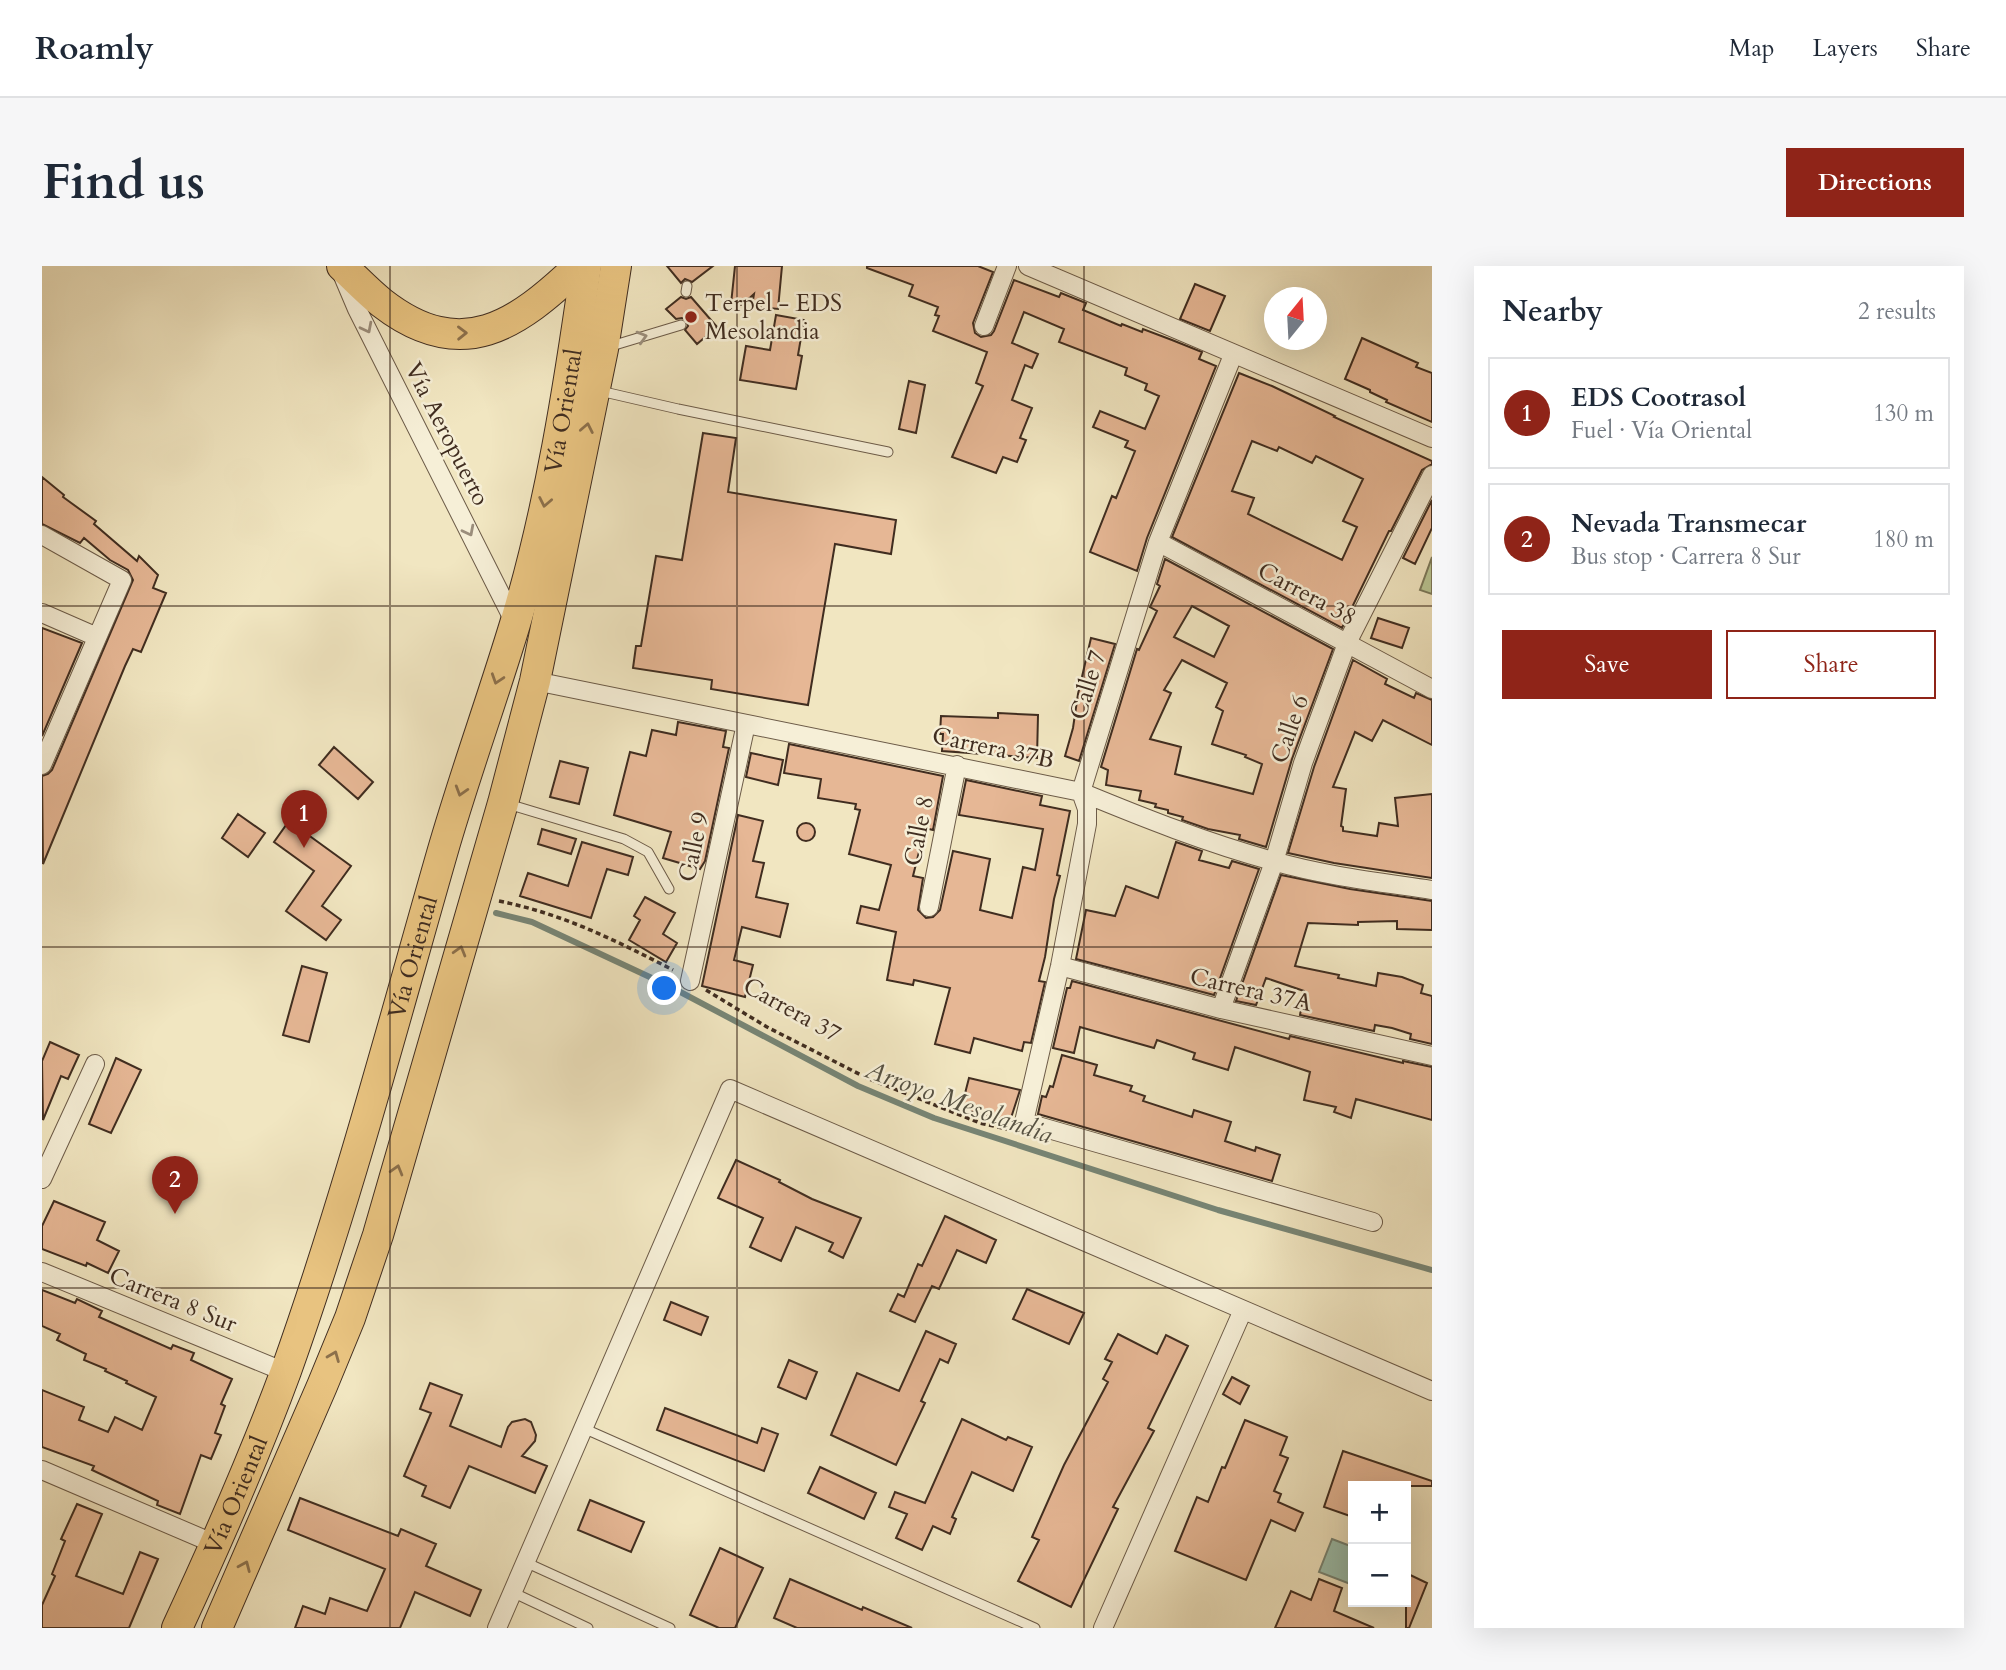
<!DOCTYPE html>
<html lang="en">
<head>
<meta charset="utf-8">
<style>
	body { margin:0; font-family:Cardo,serif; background:#f6f6f7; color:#1f2937 }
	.controls { position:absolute; right:21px; bottom:21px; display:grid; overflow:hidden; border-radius:0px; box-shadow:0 7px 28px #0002 }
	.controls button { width:63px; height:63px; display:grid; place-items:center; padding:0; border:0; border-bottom:2px solid #e0e1e3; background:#fff; color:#1f2937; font:35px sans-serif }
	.compass { position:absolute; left:1222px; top:21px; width:63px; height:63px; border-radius:50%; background:#fff; box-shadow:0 7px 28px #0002; rotate:18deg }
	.you { position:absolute; left:623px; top:723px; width:24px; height:24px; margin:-18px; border:5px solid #fff; border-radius:50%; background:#1a73e8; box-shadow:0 0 0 10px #1a73e833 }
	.badge { display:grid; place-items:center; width:46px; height:46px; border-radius:50%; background:#8f2418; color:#fff; font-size:23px; font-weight:700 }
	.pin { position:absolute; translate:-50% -58px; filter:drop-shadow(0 2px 4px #0008) }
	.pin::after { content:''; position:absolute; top:37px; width:24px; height:21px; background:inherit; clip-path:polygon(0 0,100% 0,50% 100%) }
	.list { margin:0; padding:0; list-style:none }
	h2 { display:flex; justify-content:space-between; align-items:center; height:91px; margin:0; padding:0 28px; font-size:30px }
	h2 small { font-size:23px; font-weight:400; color:#747a83 }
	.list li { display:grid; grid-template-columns:46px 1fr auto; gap:21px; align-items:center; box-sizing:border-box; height:112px; margin:0 14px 14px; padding:0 14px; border:2px solid #e0e1e3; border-radius:0px }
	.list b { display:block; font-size:26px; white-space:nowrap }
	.list p { margin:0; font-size:23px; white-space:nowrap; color:#747a83 }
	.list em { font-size:23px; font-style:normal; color:#747a83 }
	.actions { display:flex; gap:14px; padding:21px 28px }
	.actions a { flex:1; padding:16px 0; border:2px solid #8f2418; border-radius:0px; text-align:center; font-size:24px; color:#8f2418 }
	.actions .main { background:#8f2418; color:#fff }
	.map { position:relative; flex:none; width:1390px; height:1362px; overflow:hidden; border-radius:0px }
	header { display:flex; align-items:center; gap:42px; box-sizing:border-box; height:98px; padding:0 35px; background:#fff; border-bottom:2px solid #e0e1e3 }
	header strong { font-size:33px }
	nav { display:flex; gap:38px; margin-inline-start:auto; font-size:24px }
	.intro { display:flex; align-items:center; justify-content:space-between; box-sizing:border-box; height:168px; padding:0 42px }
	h1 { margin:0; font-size:49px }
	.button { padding:18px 32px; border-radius:0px; background:#8f2418; color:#fff; font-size:24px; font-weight:700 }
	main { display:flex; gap:42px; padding:0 42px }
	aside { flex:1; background:#fff; border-radius:0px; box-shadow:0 7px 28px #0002 }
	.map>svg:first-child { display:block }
	.green { fill:#b9c593; stroke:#7c795a; stroke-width:2 }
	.water { fill:#9cc0ad; stroke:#778575; stroke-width:2 }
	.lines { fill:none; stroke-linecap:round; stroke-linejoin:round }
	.stream { stroke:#778575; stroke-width:6 }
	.building { fill:#e6b795; stroke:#402d20; stroke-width:2; fill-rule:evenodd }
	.service-casing { stroke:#6c5b48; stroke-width:11 }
	.minor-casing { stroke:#6c5b48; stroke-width:20 }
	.trunk-casing { stroke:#402d20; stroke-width:32 }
	.path { stroke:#402d20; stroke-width:3.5; stroke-dasharray:5 3.5; stroke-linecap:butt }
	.service { stroke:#f6efd7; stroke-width:9 }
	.minor { stroke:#f6efd7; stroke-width:18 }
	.trunk { stroke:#e8c380; stroke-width:30 }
	.oneway { stroke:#9b8e7c }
	.oneway2 { stroke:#8c704b }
	.grid { fill:none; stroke:#402d20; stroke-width:2; stroke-opacity:0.55 }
	.poi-dot { fill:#8f2418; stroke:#f6efd7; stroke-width:2.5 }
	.labels { text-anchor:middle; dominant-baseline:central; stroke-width:5; stroke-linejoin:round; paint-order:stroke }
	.poi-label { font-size:24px; fill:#402d20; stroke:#f6efd7; text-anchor:start }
	.street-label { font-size:24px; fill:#402d20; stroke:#f6efd7 }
	.water-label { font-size:26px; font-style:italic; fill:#575243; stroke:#f6efd7 }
</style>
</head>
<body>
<header>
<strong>Roamly</strong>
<nav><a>Map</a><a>Layers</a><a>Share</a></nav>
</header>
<div class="intro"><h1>Find us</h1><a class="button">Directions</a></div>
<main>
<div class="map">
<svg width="1390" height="1362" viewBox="0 0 1390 1362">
	<rect width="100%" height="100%" fill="#f1e6c1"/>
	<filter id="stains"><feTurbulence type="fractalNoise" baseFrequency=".00286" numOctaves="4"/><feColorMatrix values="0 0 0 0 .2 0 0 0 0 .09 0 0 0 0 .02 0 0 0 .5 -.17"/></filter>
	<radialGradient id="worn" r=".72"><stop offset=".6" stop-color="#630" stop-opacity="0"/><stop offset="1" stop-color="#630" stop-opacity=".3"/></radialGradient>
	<path class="green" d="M 1390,291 L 1390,328 L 1378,324 Z"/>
	<path class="water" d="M 1290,1273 L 1311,1281 L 1311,1319 L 1277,1306 Z"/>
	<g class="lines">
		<path class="stream" d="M 454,647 L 490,656 L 627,720 L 816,820 L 892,852 L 1176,944 L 1390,1004"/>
	</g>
	<path class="building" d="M 625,0 L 671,0 L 650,16 L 643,13 L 639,17 Z
		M 693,0 L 740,0 L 736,43 L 710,40 L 712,28 L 700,39 L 689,38 Z
		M 825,0 L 936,0 L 951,6 L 931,57 L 933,67 L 939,71 L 949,69 L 952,65 L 972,14 L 1017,31 L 1019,27 L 1044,37 L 1041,44 L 1079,60 L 1080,58 L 1100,66 L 1101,63 L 1130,74 L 1160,86 L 1157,93 L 1174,100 L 1105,272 L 1095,305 L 1048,286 L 1070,230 L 1074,232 L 1093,185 L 1083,181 L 1086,175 L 1051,161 L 1058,145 L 1103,163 L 1117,130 L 1103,124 L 1105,118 L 1083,109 L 1085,102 L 1017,76 L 1022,63 L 982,46 L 970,77 L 996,88 L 990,102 L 983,99 L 970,134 L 990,142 L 978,172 L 984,174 L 975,196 L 961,191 L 954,207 L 910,191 L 941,120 L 934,117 L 945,86 L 891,65 L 897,50 L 893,49 L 896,41 L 867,30 L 871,19 L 825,2 Z
		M 1153,18 L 1183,30 L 1168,65 L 1138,53 Z
		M 639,31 L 644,33 L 649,31 L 675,61 L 655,78 L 643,64 L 646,60 L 644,54 L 640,52 L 634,53 L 624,43 Z
		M 734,49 L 762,54 L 756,89 L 760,90 L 754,123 L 698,114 L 704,80 L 728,84 Z
		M 1320,72 L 1376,97 L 1374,101 L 1390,107 L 1390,156 L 1344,136 L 1345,134 L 1328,126 L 1328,124 L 1303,113 Z
		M 1197,107 L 1230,120 L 1293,150 L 1292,151 L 1390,195 L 1390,198 L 1380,204 L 1349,265 L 1347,265 L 1300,362 L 1130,271 ZM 1210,175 L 1235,185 L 1237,181 L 1270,197 L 1274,190 L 1321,213 L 1301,255 L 1315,261 L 1300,294 L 1206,248 L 1212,232 L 1190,225 Z
		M 867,115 L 883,119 L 874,167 L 857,163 Z
		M 661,167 L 694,172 L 686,226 L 854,254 L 849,288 L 793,278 L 766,439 L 669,423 L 670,414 L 591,402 L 594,380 L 599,380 L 614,290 L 640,294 Z
		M 0,211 L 22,229 L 21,231 L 54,255 L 52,258 L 95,295 L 97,290 L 116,309 L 111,322 L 124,327 L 99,386 L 91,383 L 83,400 L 1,598 L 0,510 L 6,508 L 10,504 L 91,314 L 86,304 L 68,294 L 42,272 L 38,277 L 0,258 Z
		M 1390,234 L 1390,262 L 1373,298 L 1361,292 Z
		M 1123,293 L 1291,383 L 1250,493 L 1224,581 L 1197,573 L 1198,569 L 1166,563 L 1140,554 L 1141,551 L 1126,547 L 1126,544 L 1113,541 L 1114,538 L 1097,534 L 1099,525 L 1064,519 L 1066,504 L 1059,501 L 1095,383 L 1097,384 L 1115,345 L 1108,341 L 1118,320 L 1115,318 ZM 1150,340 L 1187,360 L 1172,391 L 1132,371 ZM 1140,394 L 1185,417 L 1174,441 L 1181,445 L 1170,478 L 1204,489 L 1203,491 L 1220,498 L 1211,528 L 1133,508 L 1139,481 L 1108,473 L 1129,427 L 1122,424 Z
		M 1336,352 L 1367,362 L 1360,382 L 1329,372 Z
		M 0,362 L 40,377 L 0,470 Z
		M 1049,372 L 1073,378 L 1037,495 L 1023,490 L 1031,462 L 1036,428 Z
		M 1311,394 L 1345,413 L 1343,418 L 1372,432 L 1374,427 L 1390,434 L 1390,479 L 1341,454 L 1330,475 L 1313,466 L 1291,521 L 1304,523 L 1299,560 L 1301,561 L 1301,565 L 1335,570 L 1337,557 L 1356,560 L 1353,532 L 1390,528 L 1390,612 L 1292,597 L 1246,587 L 1272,501 Z
		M 956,447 L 996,449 L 995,492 L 900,485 L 901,468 L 898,468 L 899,450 L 956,452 Z
		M 636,456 L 684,465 L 681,481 L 687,482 L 663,595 L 658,603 L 621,592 L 629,566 L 572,549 L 588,486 L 604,490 L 610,464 L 634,469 Z
		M 747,478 L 901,510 L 891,564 L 883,562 L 871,610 L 881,612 L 876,644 L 884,652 L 891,651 L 898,644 L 911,585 L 948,593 L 938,644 L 970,652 L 981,601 L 993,604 L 1001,563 L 917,549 L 924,514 L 1000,530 L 998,539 L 1028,545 L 1015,609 L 1018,610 L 1012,633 L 1003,691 L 997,715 L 1003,716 L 989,777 L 982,776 L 980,785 L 932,772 L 928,787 L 893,778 L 908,722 L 872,714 L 871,719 L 845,714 L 854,666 L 815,657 L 819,640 L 837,644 L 849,599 L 807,588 L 818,544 L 813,543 L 814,538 L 776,532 L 779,513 L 742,507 Z
		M 292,481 L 331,516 L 316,533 L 277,499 Z
		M 709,487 L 741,494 L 736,519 L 704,511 Z
		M 518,495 L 546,502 L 537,538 L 508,531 Z
		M 196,548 L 223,567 L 206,591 L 180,572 Z
		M 696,549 L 721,555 L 711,595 L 722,597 L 714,631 L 746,638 L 738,671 L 700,661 L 692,694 L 711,699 L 703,731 L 660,720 Z
		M 247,555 L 309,600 L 280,640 L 299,654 L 284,674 L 244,645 L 272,605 L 232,576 Z
		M755 566a9 9 0 1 1 18 0a9 9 0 1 1-18 0Z
		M 500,563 L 534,573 L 529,588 L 496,578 Z
		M 540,576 L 591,591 L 586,609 L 565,603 L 549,652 L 478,630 L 486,607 L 526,620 Z
		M 1134,576 L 1160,585 L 1157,594 L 1187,602 L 1190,595 L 1217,603 L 1172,729 L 1034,693 L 1044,644 L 1073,650 L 1084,620 L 1116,632 Z
		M 1239,609 L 1308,623 L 1390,635 L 1390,664 L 1355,663 L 1355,655 L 1316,656 L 1316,659 L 1266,657 L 1253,700 L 1297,709 L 1296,712 L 1334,720 L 1336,707 L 1360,711 L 1381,719 L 1379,727 L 1390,730 L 1390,778 L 1368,773 L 1369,768 L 1350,762 L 1333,759 L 1332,765 L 1258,749 L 1262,725 L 1224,712 L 1214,739 L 1194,735 Z
		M 603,631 L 633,647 L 621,668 L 635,677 L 624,696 L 587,674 L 598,654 L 592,650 Z
		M 260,700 L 285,707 L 267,776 L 241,769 Z
		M 1030,715 L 1247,773 L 1248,770 L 1361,797 L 1361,795 L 1390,801 L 1390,854 L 1314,833 L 1309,852 L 1292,846 L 1294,841 L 1262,834 L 1268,806 L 1193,781 L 1186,804 L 1151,793 L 1153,787 L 1115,774 L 1112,782 L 1038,761 L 1032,787 L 1011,782 L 1025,722 L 1028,722 Z
		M 8,776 L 37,789 L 26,813 L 19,810 L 1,854 L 0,795 Z
		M 1020,789 L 1055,799 L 1052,809 L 1090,820 L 1088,825 L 1103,830 L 1101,835 L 1150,851 L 1152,844 L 1189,856 L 1183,875 L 1213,885 L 1214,881 L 1238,889 L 1230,915 L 996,848 L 1000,830 L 1004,831 L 1008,820 L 1011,821 Z
		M 74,792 L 99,804 L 69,867 L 47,858 Z
		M 927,812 L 978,824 L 968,855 L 919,843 Z
		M 694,894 L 738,914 L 737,916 L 770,933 L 819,952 L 801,992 L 787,985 L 791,977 L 754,961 L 739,995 L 708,981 L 721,952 L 676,932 Z
		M 12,935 L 63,956 L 55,974 L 77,985 L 66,1007 L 45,997 L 44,1000 L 0,983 L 0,960 Z
		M 903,950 L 954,974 L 944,997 L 915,984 L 897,1023 L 890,1020 L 873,1056 L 848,1045 L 856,1028 L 862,1031 L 876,998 L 880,1000 Z
		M 985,1023 L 1042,1047 L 1027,1078 L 971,1053 Z
		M 0,1024 L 33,1037 L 35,1033 L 60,1045 L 57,1051 L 129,1083 L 131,1079 L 152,1087 L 149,1094 L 190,1113 L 179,1138 L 183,1140 L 173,1167 L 179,1169 L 169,1193 L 159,1189 L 138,1248 L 115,1239 L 116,1235 L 50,1204 L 52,1200 L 0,1181 L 0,1124 L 42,1141 L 37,1154 L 66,1166 L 73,1151 L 100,1164 L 114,1131 L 84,1117 L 85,1115 L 63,1105 L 64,1103 L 42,1094 L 44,1088 L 15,1074 L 18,1068 L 0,1060 Z
		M 629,1036 L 666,1051 L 659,1069 L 622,1054 Z
		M 884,1065 L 914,1078 L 906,1097 L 898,1093 L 879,1135 L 883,1137 L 854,1199 L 789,1169 L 815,1107 L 857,1125 Z
		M 1076,1068 L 1115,1088 L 1124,1069 L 1146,1080 L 1106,1162 L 1112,1165 L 1071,1241 L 1076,1243 L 1029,1341 L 976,1315 L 997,1274 L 990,1271 L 1022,1199 L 1066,1116 L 1061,1113 L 1070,1096 L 1063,1093 Z
		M 747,1094 L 775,1106 L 764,1133 L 736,1121 Z
		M 1190,1111 L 1207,1120 L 1198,1138 L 1181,1128 Z
		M 388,1117 L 420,1129 L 408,1160 L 459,1181 L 466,1161 L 470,1156 L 483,1153 L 489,1156 L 494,1169 L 493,1175 L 480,1190 L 505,1200 L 493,1227 L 427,1200 L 408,1242 L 380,1230 L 384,1220 L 362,1210 L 389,1147 L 378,1143 Z
		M 623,1142 L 715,1177 L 720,1162 L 736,1168 L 722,1205 L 615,1164 Z
		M 920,1153 L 964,1174 L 966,1171 L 990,1181 L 971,1225 L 930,1206 L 910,1251 L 914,1253 L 908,1268 L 891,1260 L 880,1284 L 854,1272 L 865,1248 L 847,1241 L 853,1226 L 883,1237 Z
		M 1203,1154 L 1245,1171 L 1238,1189 L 1246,1192 L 1232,1225 L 1239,1228 L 1236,1236 L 1261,1247 L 1253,1265 L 1229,1254 L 1204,1314 L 1133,1285 L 1155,1231 L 1166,1236 L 1180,1201 L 1183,1202 Z
		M 1301,1185 L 1390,1215 L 1390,1220 L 1311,1220 L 1311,1251 L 1282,1241 Z
		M 778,1201 L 834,1227 L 822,1253 L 766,1227 Z
		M 258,1232 L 356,1270 L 359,1263 L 394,1278 L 384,1300 L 439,1324 L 428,1350 L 373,1326 L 358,1362 L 253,1362 L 261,1340 L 283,1348 L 288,1332 L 325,1345 L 343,1303 L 246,1264 Z
		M 548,1234 L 602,1256 L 589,1286 L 536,1264 Z
		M 35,1238 L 60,1248 L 34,1310 L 81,1328 L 98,1286 L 116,1293 L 87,1362 L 0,1362 L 0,1339 L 13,1310 L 10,1308 L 23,1275 L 19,1273 Z
		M 678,1282 L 721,1302 L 693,1362 L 677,1362 L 648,1349 Z
		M 1364,1307 L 1385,1317 L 1367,1362 L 1364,1362 Z
		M 748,1313 L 820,1344 L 821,1341 L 870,1362 L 755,1362 L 732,1352 Z
		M 1277,1313 L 1300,1322 L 1292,1345 L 1332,1362 L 1233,1362 L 1249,1325 L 1269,1334 Z"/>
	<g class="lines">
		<defs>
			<path id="service" d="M 644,26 L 645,20
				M 566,81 L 639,59
				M 558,125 L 636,143 L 846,186
				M 466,538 L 582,573 L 606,586 L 627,623
				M 541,1162 L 993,1362
				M 483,1296 L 628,1362
				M 470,1326 L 546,1362"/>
			<path id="minor" d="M 986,0 L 1390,172
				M 301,10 L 315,43 L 473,357
				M 942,60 L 965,0
				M 1191,89 L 1116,276 L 1039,526 L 1045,543 L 1045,558 L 1018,700 L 982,856 L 1331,956
				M 0,269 L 80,314 L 0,499
				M 1116,276 L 1390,423
				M 0,347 L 55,371
				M 493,415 L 1039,526 C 1102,552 1165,577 1231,595 C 1283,610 1337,616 1390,624
				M 887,641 L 915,499
				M 1018,700 L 1179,743 L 1390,790
				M 648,715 L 704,458
				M 1179,743 L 1232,596 L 1261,497 L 1305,377 L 1390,209
				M 0,913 L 53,798
				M 0,1006 L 243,1106
				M 0,1204 L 173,1278
				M 455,1362 L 688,823 L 1390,1125
				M 1061,1362 L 1201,1044"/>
			<g id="trunk">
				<path d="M 300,0 C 313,12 326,26 340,37 C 420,99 475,59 537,0"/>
				<path id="s1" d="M 135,1362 C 174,1278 212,1192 244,1105 C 305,934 351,758 401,584 C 423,508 450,434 473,358 C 508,242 527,120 544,0"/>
				<path d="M 175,1362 L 280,1120 L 308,1052 L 336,969 L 461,537 L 493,415 L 561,83 L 574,0"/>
			</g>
		</defs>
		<use href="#service" class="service-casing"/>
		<use href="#minor" class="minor-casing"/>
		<use href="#trunk" class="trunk-casing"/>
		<path class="path" d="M 457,635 C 521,648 573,674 631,704
			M 664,724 L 725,761 L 825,812 L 938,857 L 965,863"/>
		<use href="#service" class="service"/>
		<use href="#minor" class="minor"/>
		<use href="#trunk" class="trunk"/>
	</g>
	<defs><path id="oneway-chevron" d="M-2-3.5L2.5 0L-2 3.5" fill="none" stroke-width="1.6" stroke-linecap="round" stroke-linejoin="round" transform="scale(1.75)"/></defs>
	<g class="oneway">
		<use href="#oneway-chevron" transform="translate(325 62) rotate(63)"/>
		<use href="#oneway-chevron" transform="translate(600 71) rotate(-16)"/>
		<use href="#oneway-chevron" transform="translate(427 265) rotate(63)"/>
	</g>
	<g class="oneway2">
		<use href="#oneway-chevron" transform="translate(420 67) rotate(-1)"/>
		<use href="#oneway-chevron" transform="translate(545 162) rotate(-79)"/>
		<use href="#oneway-chevron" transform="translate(503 236) rotate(101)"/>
		<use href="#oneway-chevron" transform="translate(455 413) rotate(108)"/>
		<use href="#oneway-chevron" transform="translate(419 525) rotate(107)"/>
		<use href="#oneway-chevron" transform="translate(418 685) rotate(-74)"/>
		<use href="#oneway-chevron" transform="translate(355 904) rotate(-74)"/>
		<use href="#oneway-chevron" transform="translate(292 1090) rotate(-68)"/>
		<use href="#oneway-chevron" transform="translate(203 1300) rotate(-67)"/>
	</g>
	<path class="grid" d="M 348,0 L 348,1362M 695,0 L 695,1362M 1042,0 L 1042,1362M 0,340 L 1390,340M 0,681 L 1390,681M 0,1022 L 1390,1022"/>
	<circle class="poi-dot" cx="649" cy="51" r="7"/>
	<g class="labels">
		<g class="poi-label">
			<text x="663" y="37">Terpel - EDS<tspan x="663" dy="28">Mesolandia</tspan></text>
		</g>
		<g class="street-label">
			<text stroke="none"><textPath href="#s1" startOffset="1279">Vía Oriental</textPath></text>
			<text transform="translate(405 168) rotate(63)">Vía Aeropuerto</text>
			<text transform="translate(1265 328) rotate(28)">Carrera 38</text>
			<text transform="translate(1046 419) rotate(-73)">Calle 7</text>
			<text transform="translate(1248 463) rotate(-71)">Calle 6</text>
			<text transform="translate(951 482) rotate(12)">Carrera 37B</text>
			<text transform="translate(877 565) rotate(-79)">Calle 8</text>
			<text transform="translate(652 581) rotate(-78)">Calle 9</text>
			<text stroke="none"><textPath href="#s1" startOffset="712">Vía Oriental</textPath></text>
			<text transform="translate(1209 724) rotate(13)">Carrera 37A</text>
			<text transform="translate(750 744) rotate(29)">Carrera 37</text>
			<text transform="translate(131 1034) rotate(22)">Carrera 8 Sur</text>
			<text stroke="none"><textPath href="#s1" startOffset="145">Vía Oriental</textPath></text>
		</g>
		<g class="water-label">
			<text transform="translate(917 836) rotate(20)">Arroyo Mesolandia</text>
		</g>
	</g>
	<rect width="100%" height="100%" filter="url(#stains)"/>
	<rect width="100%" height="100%" fill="url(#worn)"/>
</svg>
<div class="controls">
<button>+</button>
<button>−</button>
</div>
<svg class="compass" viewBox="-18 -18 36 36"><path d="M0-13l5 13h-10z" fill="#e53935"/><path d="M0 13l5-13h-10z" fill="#747a83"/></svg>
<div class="you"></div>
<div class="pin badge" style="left:262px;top:582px">1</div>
<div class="pin badge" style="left:133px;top:948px">2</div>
</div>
<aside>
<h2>Nearby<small>2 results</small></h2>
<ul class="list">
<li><span class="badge">1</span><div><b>EDS Cootrasol</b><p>Fuel · Vía Oriental</p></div><em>130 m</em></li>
<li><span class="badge">2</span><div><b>Nevada Transmecar</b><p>Bus stop · Carrera 8 Sur</p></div><em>180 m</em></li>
</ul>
<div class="actions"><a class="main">Save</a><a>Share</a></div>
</aside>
</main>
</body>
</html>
